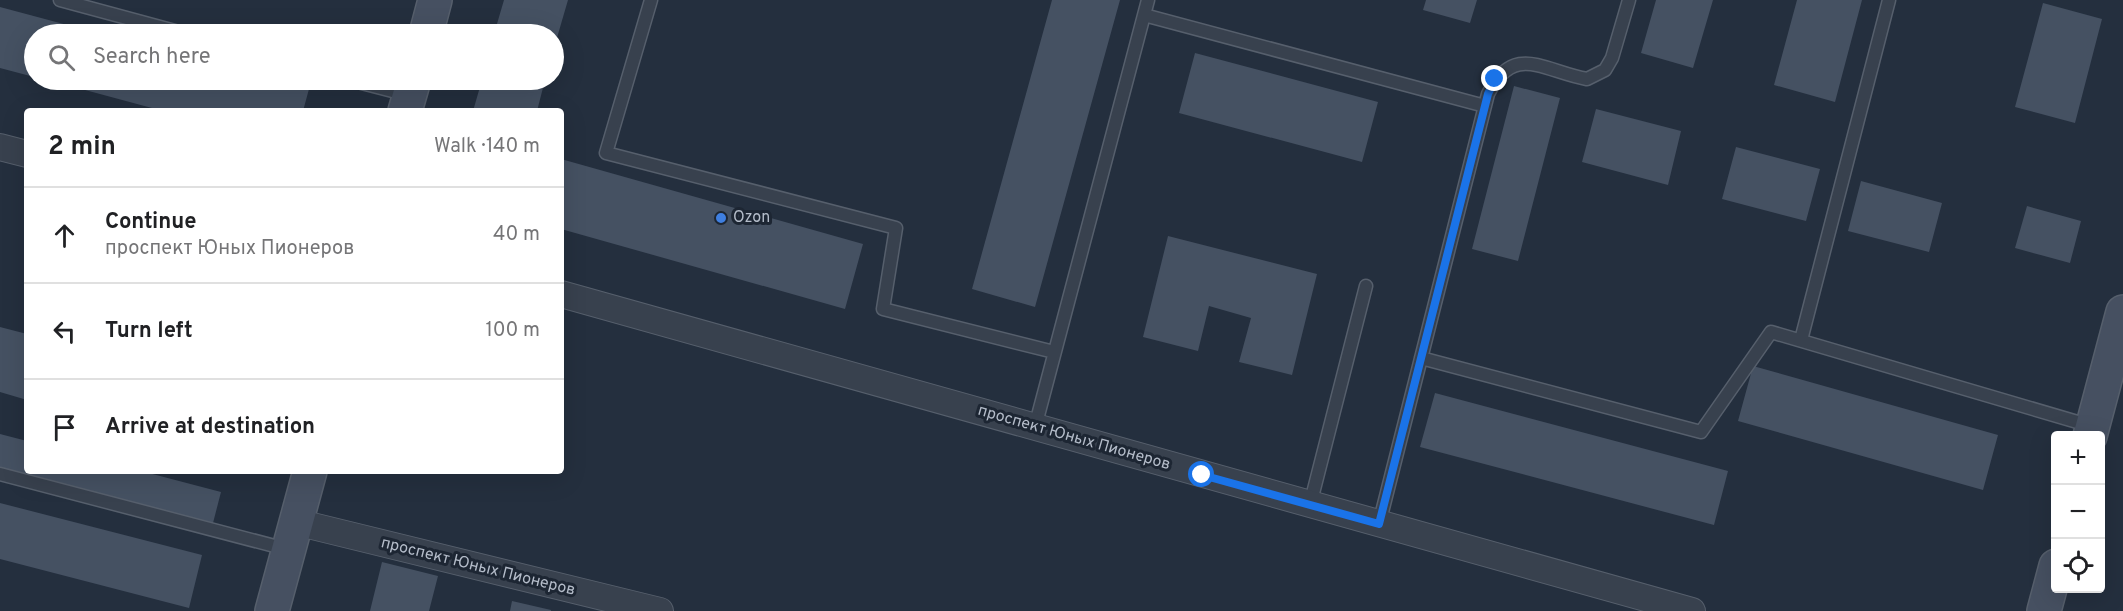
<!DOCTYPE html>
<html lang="en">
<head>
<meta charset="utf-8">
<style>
	body { margin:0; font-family:Overpass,sans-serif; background:#f6f6f6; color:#202124 }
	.controls { position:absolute; right:18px; bottom:18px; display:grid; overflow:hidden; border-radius:6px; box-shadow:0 6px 24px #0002 }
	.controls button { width:54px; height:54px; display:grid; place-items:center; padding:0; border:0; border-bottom:2px solid #e0e0e0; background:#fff; color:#202124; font:30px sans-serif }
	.stop { position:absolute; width:18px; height:18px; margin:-14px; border:4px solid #1a73e8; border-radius:50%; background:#fff }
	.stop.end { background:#1a73e8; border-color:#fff; box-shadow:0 2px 6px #0008 }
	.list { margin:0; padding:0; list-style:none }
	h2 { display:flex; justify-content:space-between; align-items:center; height:78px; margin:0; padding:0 24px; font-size:26px }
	h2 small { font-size:20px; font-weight:400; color:#757577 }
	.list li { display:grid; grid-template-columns:39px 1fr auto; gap:18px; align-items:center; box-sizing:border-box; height:96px; padding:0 24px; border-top:2px solid #e0e0e0 }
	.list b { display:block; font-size:22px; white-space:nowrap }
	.list p { margin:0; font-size:20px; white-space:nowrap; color:#757577 }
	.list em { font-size:20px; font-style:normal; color:#757577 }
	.icon { flex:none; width:33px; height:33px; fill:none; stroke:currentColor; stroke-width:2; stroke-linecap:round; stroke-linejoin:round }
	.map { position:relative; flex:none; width:2123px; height:611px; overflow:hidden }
	.search { position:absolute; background:#fff; box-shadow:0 6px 24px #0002; left:24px; top:24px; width:540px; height:66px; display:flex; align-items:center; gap:15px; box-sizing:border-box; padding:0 21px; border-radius:33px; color:#757577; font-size:22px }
	.panel { position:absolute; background:#fff; box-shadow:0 6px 24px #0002; left:24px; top:108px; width:540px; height:366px; border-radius:6px }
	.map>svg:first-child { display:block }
	.building { fill:#455162 }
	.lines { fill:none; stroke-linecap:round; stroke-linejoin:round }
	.lane-casing { stroke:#565f6c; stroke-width:15 }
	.street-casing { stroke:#565f6c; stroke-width:28 }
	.secondary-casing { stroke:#565f6c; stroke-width:36 }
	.lane { stroke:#38414e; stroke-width:12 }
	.street { stroke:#38414e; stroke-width:26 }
	.secondary { stroke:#465061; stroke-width:33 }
	.route { stroke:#1a73e8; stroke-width:8 }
	.shop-dot { fill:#3f7fe0; stroke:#1d2633; stroke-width:2 }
	.labels { text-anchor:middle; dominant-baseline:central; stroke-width:6; stroke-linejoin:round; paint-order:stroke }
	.poi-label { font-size:16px; fill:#b4bcc9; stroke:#1d2633; text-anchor:start }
	.street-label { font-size:16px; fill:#b4bcc9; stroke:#1d2633 }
</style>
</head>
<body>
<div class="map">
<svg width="2123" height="611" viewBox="0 0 2123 611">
	<rect width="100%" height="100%" fill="#242f3e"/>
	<path class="building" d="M 504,0 L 568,0 L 554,48 L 554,34 L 494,34 Z
		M 1052,0 L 1120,0 L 1035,307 L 972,289 Z
		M 1426,0 L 1477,0 L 1470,23 L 1423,10 Z
		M 1656,0 L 1713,0 L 1693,68 L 1641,53 Z
		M 1797,0 L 1862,0 L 1835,102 L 1774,85 Z
		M 2043,3 L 2102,19 L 2075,123 L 2015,107 Z
		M 0,7 L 101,34 L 34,34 L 34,77 L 0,68 Z
		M 1195,53 L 1378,102 L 1362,162 L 1179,113 Z
		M 48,80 L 273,80 L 309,89 L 303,111 L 163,111 Z
		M 482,80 L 545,80 L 537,111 L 473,111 Z
		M 1514,86 L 1560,98 L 1518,261 L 1472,249 Z
		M 1596,109 L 1681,131 L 1668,185 L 1582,162 Z
		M 1736,147 L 1820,169 L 1806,221 L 1722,199 Z
		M 561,159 L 863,244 L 845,309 L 561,229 Z
		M 1861,181 L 1942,203 L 1929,252 L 1848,231 Z
		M 2027,206 L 2081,221 L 2070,263 L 2015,248 Z
		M 1168,236 L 1317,274 L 1292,375 L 1239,362 L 1251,318 L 1209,306 L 1198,351 L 1143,337 Z
		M 0,327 L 27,334 L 27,400 L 0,392 Z
		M 1753,366 L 1998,435 L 1983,490 L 1738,421 Z
		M 1435,393 L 1728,471 L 1714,525 L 1420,447 Z
		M 0,434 L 27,441 L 27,471 L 141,471 L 221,492 L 213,523 L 0,467 Z
		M 0,503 L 202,555 L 189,608 L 0,559 Z
		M 382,562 L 438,576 L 429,611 L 370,611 Z
		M 512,601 L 551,610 L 551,611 L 510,611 Z"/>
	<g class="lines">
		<defs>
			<path id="lane" d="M 60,0 L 186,34
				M 651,0 L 606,153 L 896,228 L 883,309 L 1054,352
				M 1144,15 L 1485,106
				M 350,80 L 408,95
				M 1801,340 L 1889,0
				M 1421,358 L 1701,432 L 1771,332 L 2091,426
				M 1035,427 L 1148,0
				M 0,474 L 286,549
				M 1310,505 L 1366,286
				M 1379,524 L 1488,94 C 1514,42 1543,71 1587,79 L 1605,70 L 1612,58 L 1629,0"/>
			<path id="street" d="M 0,147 L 27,154
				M 561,294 L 1692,611
				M 296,522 L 660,611"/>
			<path id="secondary" d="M 426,34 L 435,0
				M 405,111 L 414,80
				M 2090,436 L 2123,312
				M 272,611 L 310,471
				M 2044,611 L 2056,566"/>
		</defs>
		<use href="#lane" class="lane-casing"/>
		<use href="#street" class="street-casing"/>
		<use href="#secondary" class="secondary-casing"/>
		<use href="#lane" class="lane"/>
		<use href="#street" class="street"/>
		<use href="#secondary" class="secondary"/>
	</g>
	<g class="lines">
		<path class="route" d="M 1202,475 L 1379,524 L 1488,94 L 1495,79"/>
	</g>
	<circle class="shop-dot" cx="721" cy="218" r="6"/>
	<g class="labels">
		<g class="poi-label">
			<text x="733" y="218">Ozon</text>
		</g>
		<g class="street-label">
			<text transform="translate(1074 438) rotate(16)">проспект Юных Пионеров</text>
			<text transform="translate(478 567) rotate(14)">проспект Юных Пионеров</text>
		</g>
	</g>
</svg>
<div class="controls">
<button>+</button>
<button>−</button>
<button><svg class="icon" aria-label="locate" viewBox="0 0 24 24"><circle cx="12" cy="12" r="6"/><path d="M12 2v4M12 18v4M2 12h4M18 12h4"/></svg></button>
</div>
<div class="stop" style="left:1202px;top:475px"></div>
<div class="stop end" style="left:1495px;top:79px"></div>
<div class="search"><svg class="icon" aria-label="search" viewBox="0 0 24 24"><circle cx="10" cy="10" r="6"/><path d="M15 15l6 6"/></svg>Search here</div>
<section class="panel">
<h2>2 min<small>Walk · 140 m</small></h2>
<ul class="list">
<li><svg class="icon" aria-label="ahead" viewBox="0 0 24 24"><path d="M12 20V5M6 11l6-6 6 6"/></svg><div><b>Continue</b><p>проспект Юных Пионеров</p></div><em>40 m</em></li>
<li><svg class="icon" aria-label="left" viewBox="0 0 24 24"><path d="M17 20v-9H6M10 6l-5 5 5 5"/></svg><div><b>Turn left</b></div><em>100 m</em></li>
<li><svg class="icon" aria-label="arrive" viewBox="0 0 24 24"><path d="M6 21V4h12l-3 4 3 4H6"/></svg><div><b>Arrive at destination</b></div></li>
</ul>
</section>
</div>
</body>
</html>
